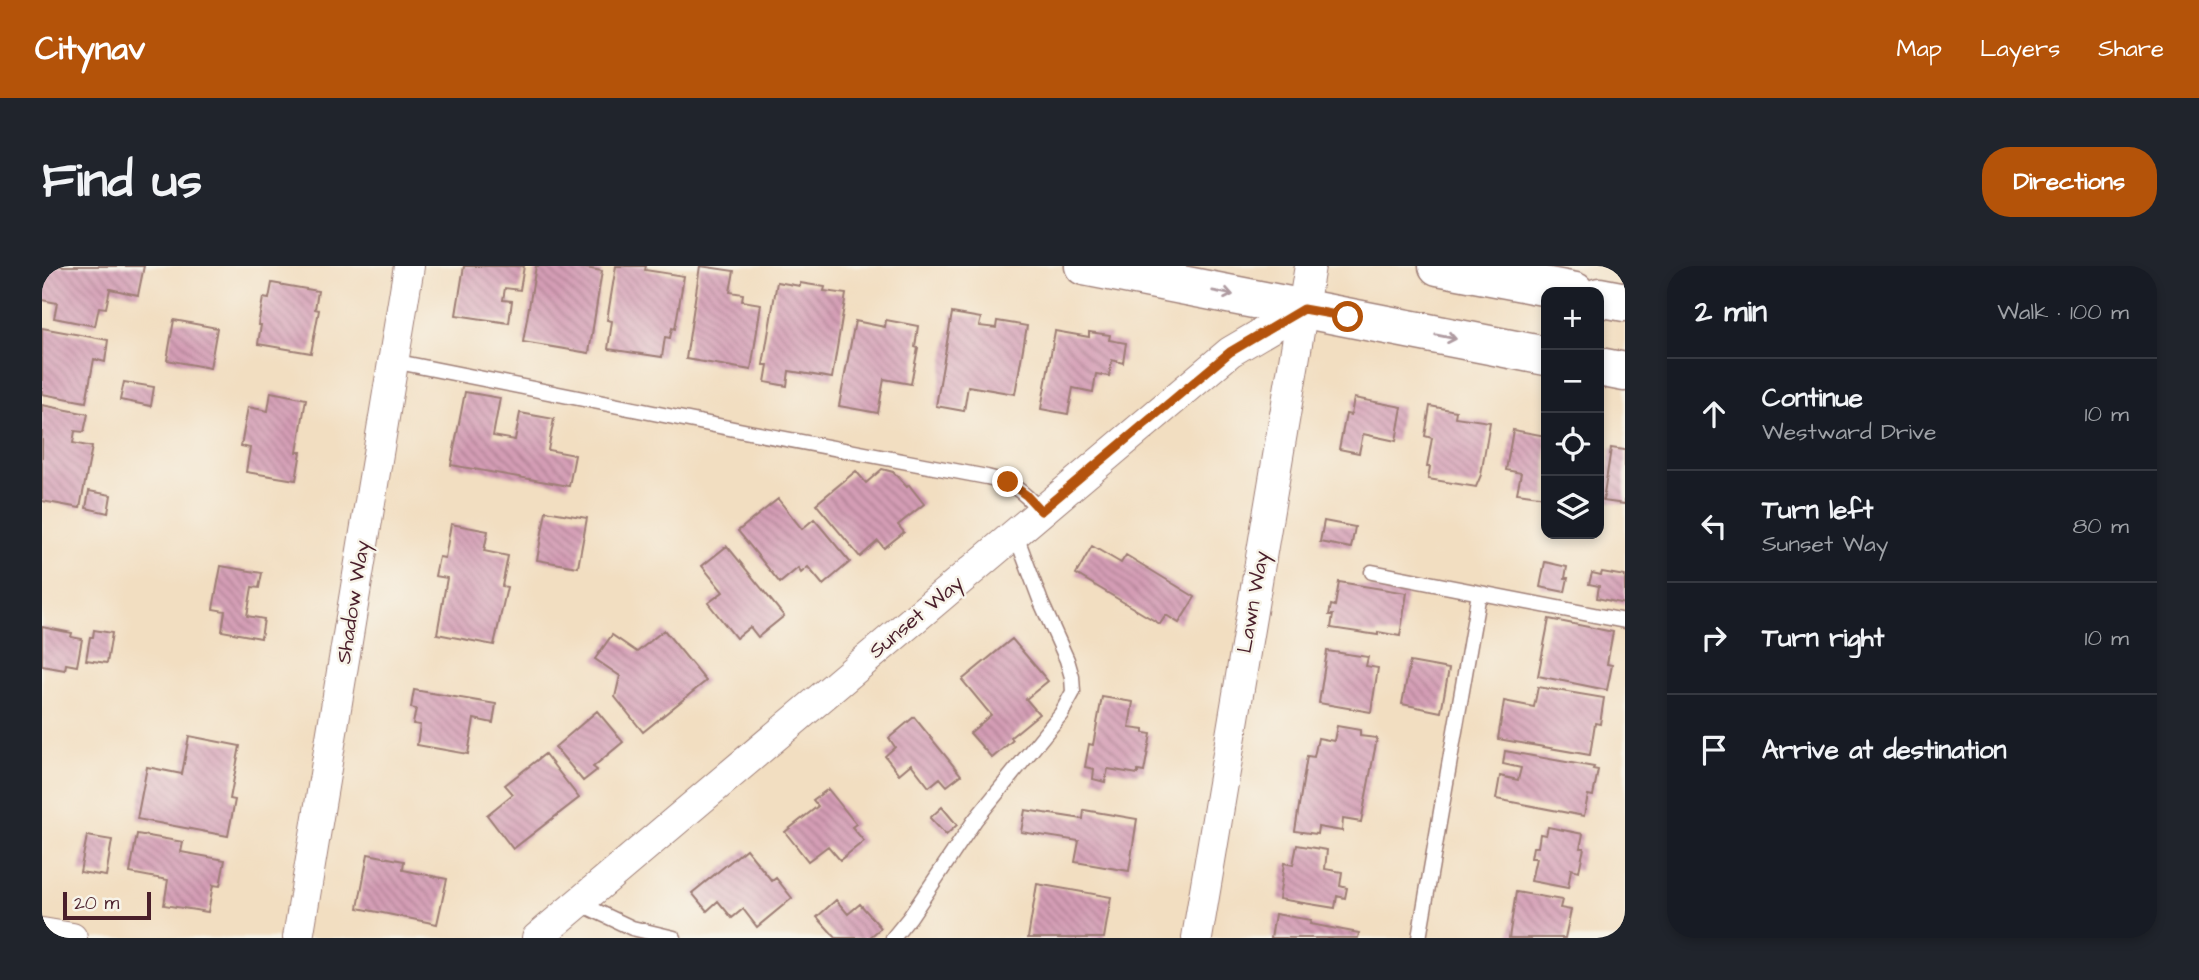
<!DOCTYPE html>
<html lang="en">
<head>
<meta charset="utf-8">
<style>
	body { margin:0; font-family:"Architects Daughter",sans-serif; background:#20242c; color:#f1f3f6 }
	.controls { position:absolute; right:21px; top:21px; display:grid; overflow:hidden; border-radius:14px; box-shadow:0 4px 10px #0003 }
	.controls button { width:63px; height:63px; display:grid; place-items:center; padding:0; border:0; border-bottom:2px solid #363941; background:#171b24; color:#f1f3f6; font:35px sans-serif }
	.scale { position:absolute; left:21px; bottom:18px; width:88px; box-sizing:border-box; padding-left:7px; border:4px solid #4a1f2b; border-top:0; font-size:19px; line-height:24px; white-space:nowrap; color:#4a1f2b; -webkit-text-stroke:5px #f7f3e8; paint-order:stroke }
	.stop { position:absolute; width:21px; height:21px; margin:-16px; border:5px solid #b45309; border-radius:50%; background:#fff }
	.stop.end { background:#b45309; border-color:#fff; box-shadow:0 2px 7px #0008 }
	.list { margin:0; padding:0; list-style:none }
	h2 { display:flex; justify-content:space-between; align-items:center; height:91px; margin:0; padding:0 28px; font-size:30px }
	h2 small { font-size:23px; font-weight:400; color:#9ea1a6 }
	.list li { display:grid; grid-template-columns:46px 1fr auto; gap:21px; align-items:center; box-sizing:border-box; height:112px; padding:0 28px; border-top:2px solid #363941 }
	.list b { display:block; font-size:26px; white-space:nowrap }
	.list p { margin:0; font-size:23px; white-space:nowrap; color:#9ea1a6 }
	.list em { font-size:23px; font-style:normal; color:#9ea1a6 }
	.icon { flex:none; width:38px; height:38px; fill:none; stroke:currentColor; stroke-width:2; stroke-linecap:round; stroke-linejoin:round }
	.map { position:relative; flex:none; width:1583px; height:672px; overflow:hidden; border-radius:28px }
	header { display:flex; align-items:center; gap:42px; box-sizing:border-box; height:98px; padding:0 35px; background:#b45309; color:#fff }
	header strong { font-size:33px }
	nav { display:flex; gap:38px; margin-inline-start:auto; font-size:24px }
	.intro { display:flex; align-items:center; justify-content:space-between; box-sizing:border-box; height:168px; padding:0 42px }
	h1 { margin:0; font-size:49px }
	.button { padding:18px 32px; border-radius:28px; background:#b45309; color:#fff; font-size:24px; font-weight:700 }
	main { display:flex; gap:42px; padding:0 42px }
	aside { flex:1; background:#171b24; border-radius:28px; box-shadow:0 4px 10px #0003 }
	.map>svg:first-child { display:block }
	.building { fill:url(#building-back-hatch) }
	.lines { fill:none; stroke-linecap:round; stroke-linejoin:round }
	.lane-casing { stroke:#9e7e76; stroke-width:17 }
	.street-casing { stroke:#9e7e76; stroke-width:32 }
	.secondary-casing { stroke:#9e7e76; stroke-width:41 }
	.lane { stroke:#fff; stroke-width:14 }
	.street { stroke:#fff; stroke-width:30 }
	.secondary { stroke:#fff; stroke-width:38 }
	.oneway { stroke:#ae9aa0 }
	.route { stroke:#b45309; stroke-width:9 }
	.labels { text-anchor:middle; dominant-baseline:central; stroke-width:5; stroke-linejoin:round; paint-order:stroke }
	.street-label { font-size:21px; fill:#4a1f2b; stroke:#f7f3e8 }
</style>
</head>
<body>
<header>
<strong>Citynav</strong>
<nav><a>Map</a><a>Layers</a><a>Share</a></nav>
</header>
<div class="intro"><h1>Find us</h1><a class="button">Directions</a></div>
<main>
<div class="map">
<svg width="1583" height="672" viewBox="0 0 1583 672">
	<defs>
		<pattern id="building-back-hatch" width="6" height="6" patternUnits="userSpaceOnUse" patternTransform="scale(1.75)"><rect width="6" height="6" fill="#d49db5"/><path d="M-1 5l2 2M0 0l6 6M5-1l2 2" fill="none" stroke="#ae7f93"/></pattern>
	</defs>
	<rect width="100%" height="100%" fill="#f7f3e8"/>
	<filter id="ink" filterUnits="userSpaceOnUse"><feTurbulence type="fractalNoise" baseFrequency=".0143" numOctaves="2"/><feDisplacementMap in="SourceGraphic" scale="14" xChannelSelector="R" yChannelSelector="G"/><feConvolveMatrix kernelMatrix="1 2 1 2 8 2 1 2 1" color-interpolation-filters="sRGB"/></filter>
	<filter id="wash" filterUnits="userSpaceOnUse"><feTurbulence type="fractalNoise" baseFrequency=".00686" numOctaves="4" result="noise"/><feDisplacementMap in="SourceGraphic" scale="28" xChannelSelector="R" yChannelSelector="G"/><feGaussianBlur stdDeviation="1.57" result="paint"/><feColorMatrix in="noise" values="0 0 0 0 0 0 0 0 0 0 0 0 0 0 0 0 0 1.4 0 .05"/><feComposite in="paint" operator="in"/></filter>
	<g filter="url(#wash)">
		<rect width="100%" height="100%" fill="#f2dec1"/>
		<g id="blocks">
			<path class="building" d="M 0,0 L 102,0 L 96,29 L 68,23 L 64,42 L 57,41 L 53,60 L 12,52 L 15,37 L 0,34 Z
				M 422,0 L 482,0 L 478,24 L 463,22 L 461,34 L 470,35 L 467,57 L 414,49 Z
				M 494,0 L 533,0 L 560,5 L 547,87 L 481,76 Z
				M 574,0 L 604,0 L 603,4 L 642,10 L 633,63 L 630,62 L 628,72 L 623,71 L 620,91 L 566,83 L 570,55 L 565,54 Z
				M 658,0 L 692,5 L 688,26 L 701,28 L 700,35 L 719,38 L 709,104 L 644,93 Z
				M 735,16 L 758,20 L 758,17 L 783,21 L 782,25 L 804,28 L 790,112 L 747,105 L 745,120 L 723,116 L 726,99 L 721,99 Z
				M 230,17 L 276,25 L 273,43 L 277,44 L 269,87 L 216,78 L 219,59 L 216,59 L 221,32 L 227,33 Z
				M 910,47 L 939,52 L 937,60 L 954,62 L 955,55 L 985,60 L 973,128 L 926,120 L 922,145 L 894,140 Z
				M 132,54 L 175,62 L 168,102 L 125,94 Z
				M 844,54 L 876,60 L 873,81 L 876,82 L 869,118 L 842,113 L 836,147 L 797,140 L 813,55 L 843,61 Z
				M 0,62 L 66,74 L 63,96 L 52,93 L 44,136 L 0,128 Z
				M 1013,65 L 1047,71 L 1047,66 L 1068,69 L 1067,74 L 1084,77 L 1081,97 L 1070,94 L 1067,110 L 1054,108 L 1051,126 L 1031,122 L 1026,148 L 999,143 Z
				M 82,116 L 112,121 L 109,140 L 78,134 Z
				M 229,126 L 264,133 L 255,186 L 259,186 L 254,214 L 204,206 L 208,182 L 199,180 L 206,141 L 226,145 Z
				M 423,126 L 458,132 L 451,170 L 473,174 L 478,147 L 512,153 L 506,184 L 533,189 L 527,220 L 409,199 Z
				M 1312,132 L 1360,141 L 1354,175 L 1321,168 L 1317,187 L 1297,183 L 1304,148 L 1309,149 Z
				M 0,139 L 46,148 L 42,166 L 33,165 L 31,177 L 50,181 L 38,242 L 0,235 Z
				M 1388,140 L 1414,145 L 1413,151 L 1448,156 L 1439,209 L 1434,221 L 1386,213 L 1388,201 L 1385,201 L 1390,172 L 1383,170 Z
				M 1471,164 L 1504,170 L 1504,231 L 1475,227 L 1479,207 L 1464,204 Z
				M 1569,182 L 1583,184 L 1583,238 L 1561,235 Z
				M 840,203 L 851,206 L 865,221 L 867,219 L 882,238 L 856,259 L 862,266 L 842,282 L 836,275 L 818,291 L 774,238 L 814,205 L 824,217 Z
				M 47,225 L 69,229 L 66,247 L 44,242 Z
				M 736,233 L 760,263 L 772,253 L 808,296 L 781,319 L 766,301 L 759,307 L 756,302 L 738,317 L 696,265 Z
				M 504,245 L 545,252 L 536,301 L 495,294 Z
				M 1282,255 L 1313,261 L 1309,282 L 1278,276 Z
				M 409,258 L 446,265 L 442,285 L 466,290 L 460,320 L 465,321 L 452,379 L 395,368 L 405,312 L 393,310 L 397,291 L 403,292 Z
				M 685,280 L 742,350 L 716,371 L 708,361 L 694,372 L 666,337 L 681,326 L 660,300 Z
				M 1050,280 L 1079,297 L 1084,289 L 1153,331 L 1137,357 L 1124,349 L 1118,358 L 1034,308 Z
				M 1503,296 L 1525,301 L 1523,312 L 1526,312 L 1523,326 L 1498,321 Z
				M 179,300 L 220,307 L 217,322 L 210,321 L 205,350 L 222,353 L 219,372 L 180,365 L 183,345 L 171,343 Z
				M 1560,306 L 1583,310 L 1583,338 L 1555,332 L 1557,320 L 1547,318 L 1550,307 L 1559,309 Z
				M 1297,316 L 1365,327 L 1358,370 L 1336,366 L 1336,369 L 1289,362 L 1291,349 L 1287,349 L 1289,339 L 1293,340 Z
				M 1507,353 L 1571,366 L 1565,398 L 1570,399 L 1565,424 L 1496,410 Z
				M 0,361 L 30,367 L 29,371 L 40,373 L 35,400 L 24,398 L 23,404 L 0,400 Z
				M 52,364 L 70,367 L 65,397 L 44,394 L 48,371 L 51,371 Z
				M 622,364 L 664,415 L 601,466 L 573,431 L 578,410 L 553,393 L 570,369 L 595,386 Z
				M 970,373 L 1006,415 L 984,433 L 997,448 L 969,471 L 971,474 L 950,492 L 928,467 L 949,449 L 920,414 Z
				M 1285,385 L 1326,391 L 1324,400 L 1336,402 L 1329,446 L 1277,437 Z
				M 1368,396 L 1407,403 L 1399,446 L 1360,438 Z
				M 1496,421 L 1562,432 L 1558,458 L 1553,457 L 1548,489 L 1456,473 L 1462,435 L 1492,441 Z
				M 372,424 L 454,438 L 451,457 L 432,453 L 426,488 L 375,479 L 378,459 L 371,458 L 374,443 L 369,442 Z
				M 1060,431 L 1091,436 L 1087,462 L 1102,464 L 1102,467 L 1109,468 L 1102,506 L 1096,505 L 1096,508 L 1066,503 L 1063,516 L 1051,513 L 1052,503 L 1043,501 L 1047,478 L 1051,479 Z
				M 555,445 L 581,476 L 551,501 L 555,504 L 541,515 L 513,481 Z
				M 872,451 L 919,509 L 905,520 L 898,512 L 887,521 L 869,498 L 857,508 L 843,490 L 853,481 L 847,472 Z
				M 1295,460 L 1318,464 L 1318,470 L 1335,472 L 1319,556 L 1301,553 L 1300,565 L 1276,561 L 1275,568 L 1253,565 L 1265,490 L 1272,491 L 1276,472 L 1292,475 Z
				M 147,470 L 198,480 L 188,533 L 193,534 L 186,570 L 95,553 L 105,501 L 140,508 Z
				M 1463,485 L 1552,501 L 1551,503 L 1556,504 L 1551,530 L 1546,529 L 1542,550 L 1454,533 L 1458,510 L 1476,514 L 1479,502 L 1461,498 Z
				M 503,488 L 537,532 L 471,583 L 445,549 L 471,528 L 463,519 Z
				M 786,523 L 814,558 L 810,561 L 822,575 L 798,594 L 786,580 L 766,595 L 743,566 L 776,540 L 771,534 Z
				M 900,541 L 915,559 L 904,569 L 888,552 Z
				M 983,544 L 1041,553 L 1042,544 L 1095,553 L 1087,605 L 1033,596 L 1037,575 L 979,566 Z
				M 1506,561 L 1541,568 L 1538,582 L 1542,582 L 1537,605 L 1529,603 L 1526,622 L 1489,615 L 1494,592 L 1489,592 L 1491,581 L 1496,581 L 1498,568 L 1504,569 Z
				M 95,568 L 141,576 L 139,586 L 183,594 L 178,620 L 171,619 L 166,646 L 122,639 L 126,614 L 88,607 Z
				M 45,570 L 70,574 L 64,610 L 38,606 Z
				M 1255,579 L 1285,584 L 1283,603 L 1300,606 L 1298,620 L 1305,622 L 1303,632 L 1295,630 L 1293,642 L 1237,633 L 1242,597 L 1251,599 Z
				M 704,583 L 730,615 L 734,612 L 750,632 L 715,661 L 701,643 L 690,652 L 676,635 L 665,645 L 650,627 Z
				M 326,588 L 362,595 L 361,604 L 405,613 L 395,658 L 316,642 Z
				M 995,618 L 1069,631 L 1062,672 L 986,672 Z
				M 1474,626 L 1520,634 L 1518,642 L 1529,644 L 1523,672 L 1467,672 Z
				M 794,634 L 806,648 L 818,638 L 839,662 L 827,672 L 794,672 L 775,651 Z
				M 1233,648 L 1269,654 L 1268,658 L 1317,667 L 1316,672 L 1229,672 Z"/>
		</g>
	</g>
	<g filter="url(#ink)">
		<use href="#blocks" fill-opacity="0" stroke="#9e7e76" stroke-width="2"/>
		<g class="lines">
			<defs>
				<path id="lane" d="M 351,95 L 712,167 L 945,211 C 972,217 980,225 999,245
					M 1330,306 L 1583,355
					M 537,637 L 590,662 L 632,672
					M 851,672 L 868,651 L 933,554 L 1019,448 L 1031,426 L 1030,411 L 1025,394 L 999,336 L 973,267
					M 1377,672 L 1437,327"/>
				<path id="street" d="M 0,667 L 30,672
					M 256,672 L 367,0
					M 495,672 L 1188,86 L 1261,43
					M 1155,672 L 1268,0"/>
				<path id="secondary" d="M 1042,0 L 1504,90
					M 1396,0 L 1533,26
					M 1557,31 L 1583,36
					M 1557,101 L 1583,106"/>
			</defs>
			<use href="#lane" class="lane-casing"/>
			<use href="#street" class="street-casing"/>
			<use href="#secondary" class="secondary-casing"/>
			<use href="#lane" class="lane"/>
			<use href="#street" class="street"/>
			<use href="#secondary" class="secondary"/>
		</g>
		<defs><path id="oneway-shaft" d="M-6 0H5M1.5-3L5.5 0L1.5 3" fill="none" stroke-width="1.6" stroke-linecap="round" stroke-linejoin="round" transform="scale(1.75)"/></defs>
		<g class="oneway">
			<use href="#oneway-shaft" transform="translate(1181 27) rotate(11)"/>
			<use href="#oneway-shaft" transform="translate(1404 71) rotate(11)"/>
		</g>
	</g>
	<g class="lines" filter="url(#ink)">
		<path class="route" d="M 966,216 L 984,229 L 999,245 L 1188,86 L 1261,43 L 1306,51"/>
	</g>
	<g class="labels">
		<g class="street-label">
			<text transform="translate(311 336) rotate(-81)">Shadow Way</text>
			<text transform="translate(1211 336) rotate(-80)">Lawn Way</text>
			<text transform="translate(874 351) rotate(-40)">Sunset Way</text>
		</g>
	</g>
</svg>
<div class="controls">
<button>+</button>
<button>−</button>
<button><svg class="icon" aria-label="locate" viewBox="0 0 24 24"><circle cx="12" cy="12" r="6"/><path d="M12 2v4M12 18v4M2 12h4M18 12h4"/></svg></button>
<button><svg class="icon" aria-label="layers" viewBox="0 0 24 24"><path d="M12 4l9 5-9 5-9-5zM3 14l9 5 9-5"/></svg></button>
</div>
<div class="scale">20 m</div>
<div class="stop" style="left:1306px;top:51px"></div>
<div class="stop end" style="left:966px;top:216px"></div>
</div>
<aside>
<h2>2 min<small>Walk · 100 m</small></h2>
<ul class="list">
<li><svg class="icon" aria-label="ahead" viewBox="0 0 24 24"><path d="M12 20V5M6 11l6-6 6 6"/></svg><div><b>Continue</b><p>Westward Drive</p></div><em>10 m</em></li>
<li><svg class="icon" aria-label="left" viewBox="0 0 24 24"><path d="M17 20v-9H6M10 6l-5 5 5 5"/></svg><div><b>Turn left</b><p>Sunset Way</p></div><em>80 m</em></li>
<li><svg class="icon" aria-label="right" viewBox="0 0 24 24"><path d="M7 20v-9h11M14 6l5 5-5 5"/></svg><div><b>Turn right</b></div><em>10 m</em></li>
<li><svg class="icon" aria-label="arrive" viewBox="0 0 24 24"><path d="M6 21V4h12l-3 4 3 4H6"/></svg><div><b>Arrive at destination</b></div></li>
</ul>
</aside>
</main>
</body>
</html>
